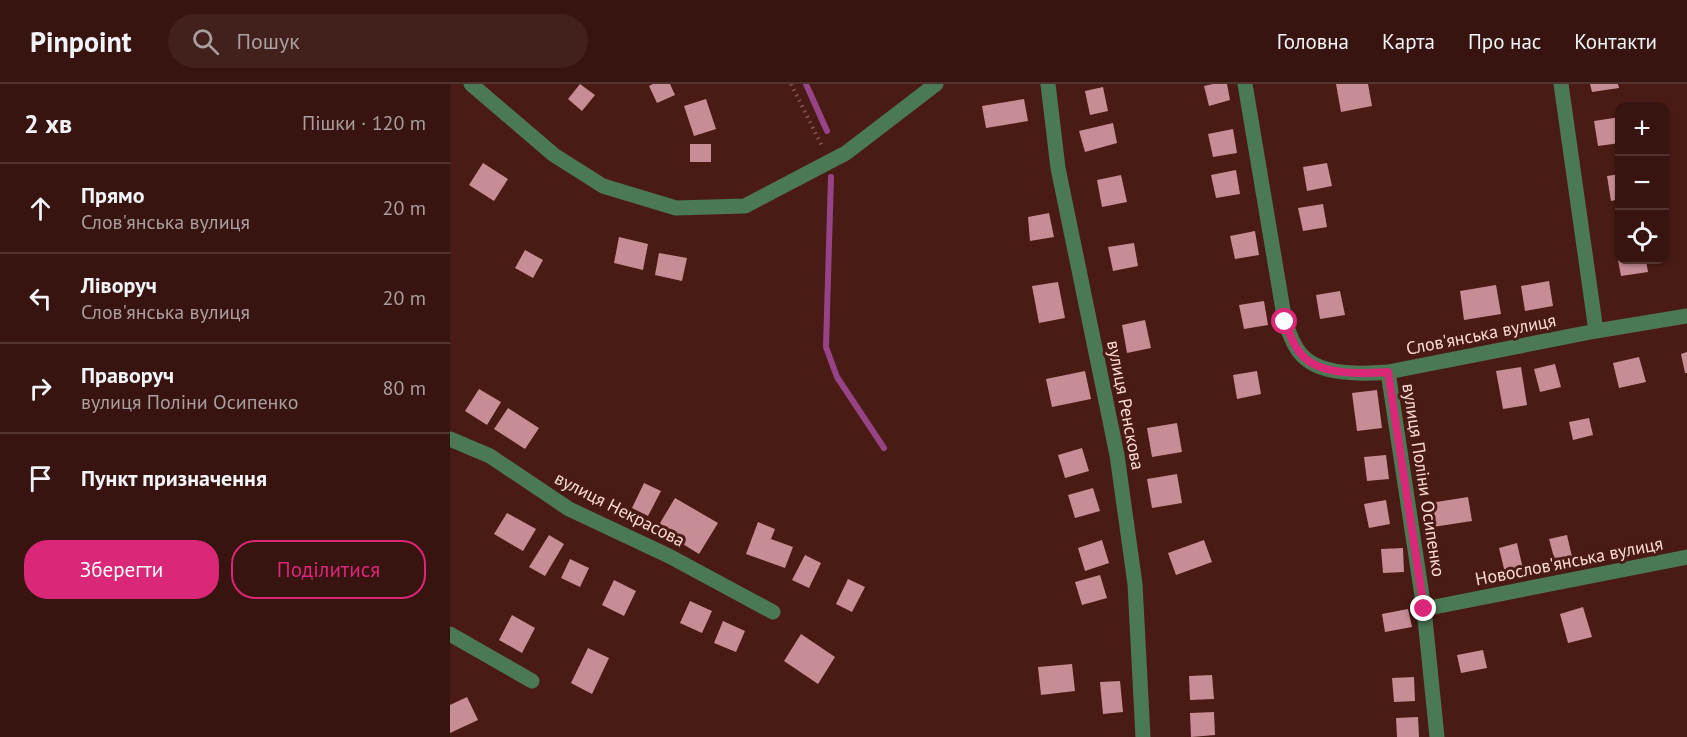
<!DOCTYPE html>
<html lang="uk">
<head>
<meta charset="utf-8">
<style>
	body { margin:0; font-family:"PT Sans",sans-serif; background:#42211d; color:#f1f3f6 }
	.controls { position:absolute; right:18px; top:18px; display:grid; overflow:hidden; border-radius:12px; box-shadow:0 2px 4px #0004 }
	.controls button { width:54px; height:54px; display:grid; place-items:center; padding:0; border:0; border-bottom:2px solid #51332f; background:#37140f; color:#f1f3f6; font:30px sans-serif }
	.stop { position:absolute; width:18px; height:18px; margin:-14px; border:4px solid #db2777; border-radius:50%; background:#fff }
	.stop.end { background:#db2777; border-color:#fff; box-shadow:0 2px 6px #0008 }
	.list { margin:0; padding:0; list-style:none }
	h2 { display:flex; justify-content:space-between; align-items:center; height:78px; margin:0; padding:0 24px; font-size:26px }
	h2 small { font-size:20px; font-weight:400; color:#aa9e9e }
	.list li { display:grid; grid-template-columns:39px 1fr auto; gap:18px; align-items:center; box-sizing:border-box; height:90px; padding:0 24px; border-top:2px solid #51332f }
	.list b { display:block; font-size:22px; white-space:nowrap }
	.list p { margin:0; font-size:20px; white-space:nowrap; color:#aa9e9e }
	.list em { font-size:20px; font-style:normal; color:#aa9e9e }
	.actions { display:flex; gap:12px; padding:18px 24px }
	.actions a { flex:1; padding:14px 0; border:2px solid #db2777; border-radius:24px; text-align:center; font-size:21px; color:#db2777 }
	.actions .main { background:#db2777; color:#fff }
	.icon { flex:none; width:33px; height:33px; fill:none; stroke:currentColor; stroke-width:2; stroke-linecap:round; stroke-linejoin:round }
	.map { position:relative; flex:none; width:1237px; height:653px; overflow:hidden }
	header { display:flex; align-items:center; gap:36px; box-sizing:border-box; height:84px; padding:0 30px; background:#37140f; border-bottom:2px solid #51332f }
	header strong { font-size:28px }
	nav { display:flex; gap:33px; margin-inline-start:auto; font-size:21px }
	.search { width:420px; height:54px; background:#42211d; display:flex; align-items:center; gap:15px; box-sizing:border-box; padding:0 21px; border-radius:33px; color:#aa9e9e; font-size:22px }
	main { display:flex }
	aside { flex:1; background:#37140f }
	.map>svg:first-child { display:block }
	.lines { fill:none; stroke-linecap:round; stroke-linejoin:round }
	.stream { stroke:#964487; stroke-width:6 }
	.building { fill:#c78d94 }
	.path { stroke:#825851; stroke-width:4; stroke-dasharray:1.5 4.5; stroke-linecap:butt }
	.minor { stroke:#4b7956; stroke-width:15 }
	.route { stroke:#db2777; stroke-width:8 }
	.labels { text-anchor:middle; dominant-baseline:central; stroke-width:6; stroke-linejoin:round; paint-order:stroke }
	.street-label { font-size:18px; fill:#fadad4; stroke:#491b14 }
</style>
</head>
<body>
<header>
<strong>Pinpoint</strong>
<div class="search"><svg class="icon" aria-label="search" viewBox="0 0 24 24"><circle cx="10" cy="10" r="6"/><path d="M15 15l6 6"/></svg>Пошук</div>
<nav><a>Головна</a><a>Карта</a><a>Про нас</a><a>Контакти</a></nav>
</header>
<main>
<aside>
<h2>2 хв<small>Пішки · 120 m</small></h2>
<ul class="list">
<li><svg class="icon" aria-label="ahead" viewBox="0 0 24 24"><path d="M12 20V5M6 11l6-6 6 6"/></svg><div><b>Прямо</b><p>Слов'янська вулиця</p></div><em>20 m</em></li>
<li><svg class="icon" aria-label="left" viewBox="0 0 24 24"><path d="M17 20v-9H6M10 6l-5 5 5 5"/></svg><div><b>Ліворуч</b><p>Слов'янська вулиця</p></div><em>20 m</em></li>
<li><svg class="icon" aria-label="right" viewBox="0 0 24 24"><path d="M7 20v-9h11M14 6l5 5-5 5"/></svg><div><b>Праворуч</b><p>вулиця Поліни Осипенко</p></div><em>80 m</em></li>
<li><svg class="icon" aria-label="arrive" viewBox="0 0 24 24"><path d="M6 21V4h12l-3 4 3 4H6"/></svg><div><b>Пункт призначення</b></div></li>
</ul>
<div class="actions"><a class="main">Зберегти</a><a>Поділитися</a></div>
</aside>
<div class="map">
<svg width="1237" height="653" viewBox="0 0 1237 653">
	<rect width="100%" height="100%" fill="#491b14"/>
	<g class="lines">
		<path class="stream" d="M 356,0 L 377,47
			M 381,93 L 376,263 L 387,293 L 434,364"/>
	</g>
	<path class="building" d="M 130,0 L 145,11 L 132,27 L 118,15 Z
		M 203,0 L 220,0 L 225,11 L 207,19 L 199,2 Z
		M 763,0 L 777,0 L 780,16 L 759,22 L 754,2 Z
		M 886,0 L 918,0 L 922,22 L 891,28 Z
		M 1140,0 L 1168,0 L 1169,4 L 1142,8 Z
		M 653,3 L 658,27 L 640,31 L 635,7 Z
		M 256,15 L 266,45 L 244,52 L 234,22 Z
		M 574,15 L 578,37 L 536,44 L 532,22 Z
		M 1170,33 L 1170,59 L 1148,62 L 1144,37 Z
		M 663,39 L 667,59 L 635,68 L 629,47 Z
		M 783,45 L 787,69 L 763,73 L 758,50 Z
		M 240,60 L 261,60 L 261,78 L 240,78 Z
		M 33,79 L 58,95 L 44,117 L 19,101 Z
		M 877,79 L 882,102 L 857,107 L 853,83 Z
		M 786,86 L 790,110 L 766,114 L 761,91 Z
		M 1170,90 L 1170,115 L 1161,117 L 1157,92 Z
		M 671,91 L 677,118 L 652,123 L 647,96 Z
		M 873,120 L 877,143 L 853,147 L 848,124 Z
		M 599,129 L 604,153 L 580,157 L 578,133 Z
		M 805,147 L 809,171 L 785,175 L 780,152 Z
		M 169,153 L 198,160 L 193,186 L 164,179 Z
		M 684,159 L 688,182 L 663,187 L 658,163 Z
		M 75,166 L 93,176 L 83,194 L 65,184 Z
		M 209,169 L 237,174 L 232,197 L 205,191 Z
		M 1168,176 L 1196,176 L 1198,188 L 1171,192 Z
		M 1099,197 L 1103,222 L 1075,227 L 1071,202 Z
		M 608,198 L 615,234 L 589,239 L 582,202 Z
		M 1046,201 L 1051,230 L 1014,236 L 1010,207 Z
		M 890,207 L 895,231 L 870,235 L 866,211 Z
		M 814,217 L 818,241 L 794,245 L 789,221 Z
		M 695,236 L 701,264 L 677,269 L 672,241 Z
		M 1237,268 L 1237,289 L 1235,289 L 1231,270 Z
		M 1189,273 L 1196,298 L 1169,304 L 1163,279 Z
		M 1105,280 L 1111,303 L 1090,308 L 1084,285 Z
		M 1071,283 L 1077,321 L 1053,325 L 1046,287 Z
		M 635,287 L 641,315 L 602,323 L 596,295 Z
		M 807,287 L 811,310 L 787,315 L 783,291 Z
		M 29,305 L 51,318 L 37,341 L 15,327 Z
		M 927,306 L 932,344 L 907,347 L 902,309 Z
		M 58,324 L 89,344 L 75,365 L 44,345 Z
		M 1139,334 L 1143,351 L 1123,356 L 1119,338 Z
		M 727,339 L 732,368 L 702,373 L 697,344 Z
		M 632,364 L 639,387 L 615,394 L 608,371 Z
		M 936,371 L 939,395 L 917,397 L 914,373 Z
		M 727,390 L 732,419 L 702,424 L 697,395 Z
		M 194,399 L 211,407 L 198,432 L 182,424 Z
		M 643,404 L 650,427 L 625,434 L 618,411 Z
		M 1018,413 L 1022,437 L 983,443 L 980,419 Z
		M 225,414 L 268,439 L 249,470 L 207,444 Z
		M 936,416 L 940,440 L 919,444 L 914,420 Z
		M 57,429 L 86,445 L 73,467 L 44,450 Z
		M 308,438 L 325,445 L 321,455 L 343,463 L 335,484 L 296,470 Z
		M 99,451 L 114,460 L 95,492 L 79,483 Z
		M 1117,451 L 1123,477 L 1106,481 L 1099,455 Z
		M 652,456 L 659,479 L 635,487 L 628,464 Z
		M 754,456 L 762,478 L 726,491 L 718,469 Z
		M 1067,459 L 1073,485 L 1055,489 L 1049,464 Z
		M 953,464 L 954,488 L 933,489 L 931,465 Z
		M 355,471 L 371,479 L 359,504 L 342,496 Z
		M 120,475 L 139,484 L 130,503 L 111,494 Z
		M 650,491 L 657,514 L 632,521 L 625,498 Z
		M 398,495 L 415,503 L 402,528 L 386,520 Z
		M 164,496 L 186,507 L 174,532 L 152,521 Z
		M 240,517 L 262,527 L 252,549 L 230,539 Z
		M 1133,523 L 1142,553 L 1118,559 L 1110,530 Z
		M 958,525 L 962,543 L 935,548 L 932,530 Z
		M 62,531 L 85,544 L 72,569 L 49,556 Z
		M 273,537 L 295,547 L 286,568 L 264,559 Z
		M 351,550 L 385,573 L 368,600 L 334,577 Z
		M 138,564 L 159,574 L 142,610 L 121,599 Z
		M 1033,566 L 1037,584 L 1011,589 L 1007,571 Z
		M 622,580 L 625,607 L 591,611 L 588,583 Z
		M 762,591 L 764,615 L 740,616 L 739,592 Z
		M 964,593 L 965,617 L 944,618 L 942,594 Z
		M 670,597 L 673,628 L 653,630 L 650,598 Z
		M 17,613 L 28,636 L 0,649 L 0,621 Z
		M 764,628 L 765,651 L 741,653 L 740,629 Z
		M 968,633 L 969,653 L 947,653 L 946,634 Z"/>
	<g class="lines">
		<path class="path" d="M 341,0 L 373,64"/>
		<path class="minor" d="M 21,0 L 104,71 L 153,102 L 226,124 L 295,122 L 396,69 L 486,0
			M 598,0 L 608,84 L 667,371 L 685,500 L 693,653
			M 795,0 L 835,238 C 840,251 845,266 856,275 C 875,291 915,290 938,288 L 1146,247 L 1237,232
			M 1111,0 L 1146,247
			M 938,288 L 974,525 L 987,653
			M 0,355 L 40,372 L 119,425 L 219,472 L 323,528
			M 974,525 L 1237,473
			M 0,550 L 82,597"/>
	</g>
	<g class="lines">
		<path class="route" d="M 835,238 C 840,251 845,266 856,275 C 875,291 914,290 938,288 L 974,525"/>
	</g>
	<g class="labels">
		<g class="street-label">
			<text transform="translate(1031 250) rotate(-11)">Слов'янська вулиця</text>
			<text transform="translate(676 321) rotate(79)">вулиця Ренскова</text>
			<text transform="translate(974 396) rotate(81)">вулиця Поліни Осипенко</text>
			<text transform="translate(170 425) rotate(27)">вулиця Некрасова</text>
			<text transform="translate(1119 477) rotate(-11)">Новослов'янська вулиця</text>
		</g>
	</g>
</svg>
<div class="controls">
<button>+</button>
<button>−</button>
<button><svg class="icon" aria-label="locate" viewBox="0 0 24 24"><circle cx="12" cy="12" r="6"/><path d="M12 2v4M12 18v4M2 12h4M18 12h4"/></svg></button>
</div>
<div class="stop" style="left:835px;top:238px"></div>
<div class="stop end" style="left:974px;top:525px"></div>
</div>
</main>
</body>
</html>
